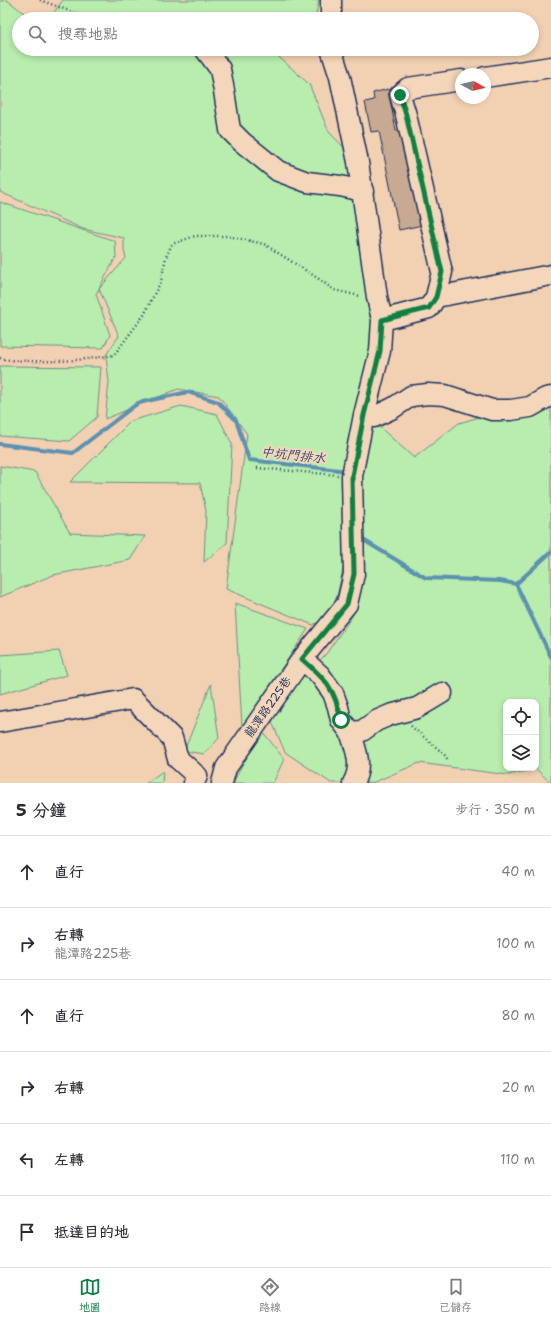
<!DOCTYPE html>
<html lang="zh-TW">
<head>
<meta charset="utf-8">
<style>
	body { margin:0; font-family:"Shantell Sans","LXGW WenKai TC",sans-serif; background:#f7f7f7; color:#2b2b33 }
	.controls { position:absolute; right:12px; bottom:12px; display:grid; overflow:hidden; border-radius:8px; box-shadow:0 2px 6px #0003 }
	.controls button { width:36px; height:36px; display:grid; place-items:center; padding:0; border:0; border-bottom:1px solid #e1e1e2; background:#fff; color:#2b2b33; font:20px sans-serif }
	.compass { position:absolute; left:455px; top:68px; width:36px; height:36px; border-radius:50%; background:#fff; box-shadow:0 2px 6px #0003; rotate:98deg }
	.stop { position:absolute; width:12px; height:12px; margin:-9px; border:3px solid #0b8043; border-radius:50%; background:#fff }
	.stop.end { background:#0b8043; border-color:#fff; box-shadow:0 1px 4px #0008 }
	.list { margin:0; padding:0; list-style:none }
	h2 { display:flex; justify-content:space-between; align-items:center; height:52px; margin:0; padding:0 16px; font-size:17px }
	h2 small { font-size:13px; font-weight:400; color:#7c7c81 }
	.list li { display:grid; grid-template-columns:26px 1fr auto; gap:12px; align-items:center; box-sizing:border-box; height:72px; padding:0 16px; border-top:1px solid #e1e1e2 }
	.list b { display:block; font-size:15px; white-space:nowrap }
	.list p { margin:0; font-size:13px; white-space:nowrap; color:#7c7c81 }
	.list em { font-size:13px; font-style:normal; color:#7c7c81 }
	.icon { flex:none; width:22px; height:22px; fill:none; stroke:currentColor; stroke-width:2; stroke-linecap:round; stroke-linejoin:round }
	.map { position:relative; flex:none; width:551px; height:783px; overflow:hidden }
	.search { position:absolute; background:#fff; box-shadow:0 2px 6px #0003; left:12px; right:12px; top:12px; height:44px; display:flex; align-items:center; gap:10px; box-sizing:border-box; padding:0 14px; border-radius:22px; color:#7c7c81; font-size:15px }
	.sheet { height:484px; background:#fff }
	nav { display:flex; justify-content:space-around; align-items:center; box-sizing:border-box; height:56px; border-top:1px solid #e1e1e2; background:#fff; font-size:11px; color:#7c7c81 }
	nav a { display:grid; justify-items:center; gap:2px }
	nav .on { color:#0b8043 }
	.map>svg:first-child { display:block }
	.green { fill:#b8edae; stroke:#6a8e86; fill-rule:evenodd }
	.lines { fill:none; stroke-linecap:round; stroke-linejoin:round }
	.stream { stroke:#5c91b1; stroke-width:4 }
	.building { fill:#c8a992; stroke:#1b2f5e }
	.minor-casing { stroke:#1b2f5e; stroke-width:23 }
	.path { stroke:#1b2f5e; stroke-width:2.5; stroke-dasharray:1 3; stroke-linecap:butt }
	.minor { stroke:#f4d7bb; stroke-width:20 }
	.route { stroke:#0b8043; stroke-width:5 }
	.labels { text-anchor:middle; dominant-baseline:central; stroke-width:4; stroke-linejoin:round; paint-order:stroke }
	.street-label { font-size:12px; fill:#1b2f5e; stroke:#f4d7bb }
	.water-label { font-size:13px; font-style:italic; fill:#2b4773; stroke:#f4d7bb }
</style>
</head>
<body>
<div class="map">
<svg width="551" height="783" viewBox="0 0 551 783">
	<rect width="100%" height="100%" fill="#f2d1b2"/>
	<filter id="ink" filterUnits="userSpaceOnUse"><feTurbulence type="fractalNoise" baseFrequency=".025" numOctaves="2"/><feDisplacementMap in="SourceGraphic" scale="8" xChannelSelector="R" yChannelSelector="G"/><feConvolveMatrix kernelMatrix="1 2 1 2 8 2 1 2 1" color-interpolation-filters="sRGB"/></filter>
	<g filter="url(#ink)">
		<path class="green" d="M 7,0 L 32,19 L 19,19 L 19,49 L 270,49 L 309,84 L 329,132 L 358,162 L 380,306 L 343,475 L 344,564 L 337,596 L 327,617 L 313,625 L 226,589 L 247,434 L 219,396 L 178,389 L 105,419 L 109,382 L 106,355 L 119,336 L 99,289 L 126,258 L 124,251 L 124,238 L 83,229 L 0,192 L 0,1 Z
			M 63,0 L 319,0 L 315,19 L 61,19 L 54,12 Z
			M 0,202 L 115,241 L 116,257 L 96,294 L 110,335 L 103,348 L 0,346 Z
			M 0,366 L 101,367 L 97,417 L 69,441 L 0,436 Z
			M 551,396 L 551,783 L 536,769 L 508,775 L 419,763 L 372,783 L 331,783 L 285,752 L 272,722 L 288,692 L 326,654 L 353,615 L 361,556 L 360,506 L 364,458 L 374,422 L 414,458 L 459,423 ZM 506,702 L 536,702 L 536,768 L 506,768 Z
			M 181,406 L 217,414 L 232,444 L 227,543 L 204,562 L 206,511 L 200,483 L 70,482 L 131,421 Z
			M 0,466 L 35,472 L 70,533 L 145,536 L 130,560 L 53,575 L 0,597 Z
			M 235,603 L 308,629 L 242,727 Z
			M 59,651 L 67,675 L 0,694 L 0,655 Z
			M 211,684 L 219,738 L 205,754 L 184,751 Z
			M 263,732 L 284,759 L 273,783 L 233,783 L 243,763 Z
			M 163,771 L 162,783 L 146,783 Z"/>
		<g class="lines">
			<path class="stream" d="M 0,444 L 73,453 L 138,403 L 188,392 L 218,402 L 236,420 L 249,460 L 348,471
				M 360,538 L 426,578 L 500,581 L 516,584 L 551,552
				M 516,584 L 551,657"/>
		</g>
		<path class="building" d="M 388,89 L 396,131 L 407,129 L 427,224 L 399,230 L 379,131 L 371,132 L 365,102 L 374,100 L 373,93 Z"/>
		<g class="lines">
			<defs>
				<path id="minor" d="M 331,19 L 331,0
					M 205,49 L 220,69 L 224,91 L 230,130 L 242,142 L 278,171 L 307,182 L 340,186 L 363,191
					M 485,77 L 551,67
					M 436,297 L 551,275
					M 382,320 L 429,308 L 436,297 L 442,272 L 406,115 L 400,95 L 408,88 L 461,80
					M 364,415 L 374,417 L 393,408 L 411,396 L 428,394 L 445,395 L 492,410 L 511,410 L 530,407 L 546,398 L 551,397
					M 302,659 L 320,675 L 333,693 L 338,707 L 341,720 L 350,732 L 362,731 L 376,721 L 390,715 L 417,708 L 442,693
					M 0,722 L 133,699 L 172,738 L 178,759 L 197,776 L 194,783
					M 350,732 C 356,749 363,766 353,783
					M 222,783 L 226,768 L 302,659 L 347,604 L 354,574 L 352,476 L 364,415 L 380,351 L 382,320 L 377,297 L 358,162 L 340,77 L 331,49"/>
			</defs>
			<use href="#minor" class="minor-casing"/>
			<path class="path" d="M 40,0 L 91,19
				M 0,358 C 9,361 18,360 28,361 C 58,362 85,360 114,355 L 144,315 L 161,281 L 166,257 L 172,244 L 195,236 L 228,236 L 264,244 L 316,277 L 334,290 L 360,296
				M 257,468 L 338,475
				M 411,726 L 444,754 L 448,760"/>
			<use href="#minor" class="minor"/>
		</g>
	</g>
	<g class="lines" filter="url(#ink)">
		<path class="route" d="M 341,720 C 335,688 325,679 302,659 L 347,604 L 354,574 L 352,476 L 364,415 L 380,351 L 382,320 L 429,308 L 436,297 L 442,272 L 406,115 L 400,95"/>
	</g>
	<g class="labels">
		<g class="street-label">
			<text transform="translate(268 707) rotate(-55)">龍潭路225巷</text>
		</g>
		<g class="water-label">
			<text transform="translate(293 455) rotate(6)">中坑門排水</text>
		</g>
	</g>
</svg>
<div class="controls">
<button><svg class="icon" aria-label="locate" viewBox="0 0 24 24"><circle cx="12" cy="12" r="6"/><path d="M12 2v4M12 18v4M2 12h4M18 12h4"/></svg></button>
<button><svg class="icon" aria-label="layers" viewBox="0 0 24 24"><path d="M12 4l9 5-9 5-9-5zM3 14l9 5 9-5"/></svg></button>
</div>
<svg class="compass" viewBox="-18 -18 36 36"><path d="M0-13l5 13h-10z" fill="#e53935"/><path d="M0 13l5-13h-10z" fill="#7c7c81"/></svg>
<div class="stop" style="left:341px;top:720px"></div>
<div class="stop end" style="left:400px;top:95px"></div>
<div class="search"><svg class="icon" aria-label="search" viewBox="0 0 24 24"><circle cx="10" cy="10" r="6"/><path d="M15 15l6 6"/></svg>搜尋地點</div>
</div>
<section class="sheet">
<h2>5 分鐘<small>步行 · 350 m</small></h2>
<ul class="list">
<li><svg class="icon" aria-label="ahead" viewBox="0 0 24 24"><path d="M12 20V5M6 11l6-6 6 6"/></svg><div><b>直行</b></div><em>40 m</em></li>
<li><svg class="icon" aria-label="right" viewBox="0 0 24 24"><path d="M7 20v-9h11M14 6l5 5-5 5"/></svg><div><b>右轉</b><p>龍潭路225巷</p></div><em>100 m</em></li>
<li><svg class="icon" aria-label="ahead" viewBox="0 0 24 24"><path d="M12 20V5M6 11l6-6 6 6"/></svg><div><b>直行</b></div><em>80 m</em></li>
<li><svg class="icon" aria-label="right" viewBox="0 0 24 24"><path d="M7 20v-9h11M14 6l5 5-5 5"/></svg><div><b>右轉</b></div><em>20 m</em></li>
<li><svg class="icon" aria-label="left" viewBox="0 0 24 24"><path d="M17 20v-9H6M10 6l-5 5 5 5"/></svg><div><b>左轉</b></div><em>110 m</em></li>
<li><svg class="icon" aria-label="arrive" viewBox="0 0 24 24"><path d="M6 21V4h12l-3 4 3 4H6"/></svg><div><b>抵達目的地</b></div></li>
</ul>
</section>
<nav>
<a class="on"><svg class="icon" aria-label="map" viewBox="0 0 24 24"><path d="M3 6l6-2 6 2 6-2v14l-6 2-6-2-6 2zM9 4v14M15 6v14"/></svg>地圖</a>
<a><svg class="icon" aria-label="directions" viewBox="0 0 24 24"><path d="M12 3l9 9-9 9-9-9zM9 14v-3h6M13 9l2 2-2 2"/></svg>路線</a>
<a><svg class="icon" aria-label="saved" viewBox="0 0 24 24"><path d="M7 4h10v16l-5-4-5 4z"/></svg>已儲存</a>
</nav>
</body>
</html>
